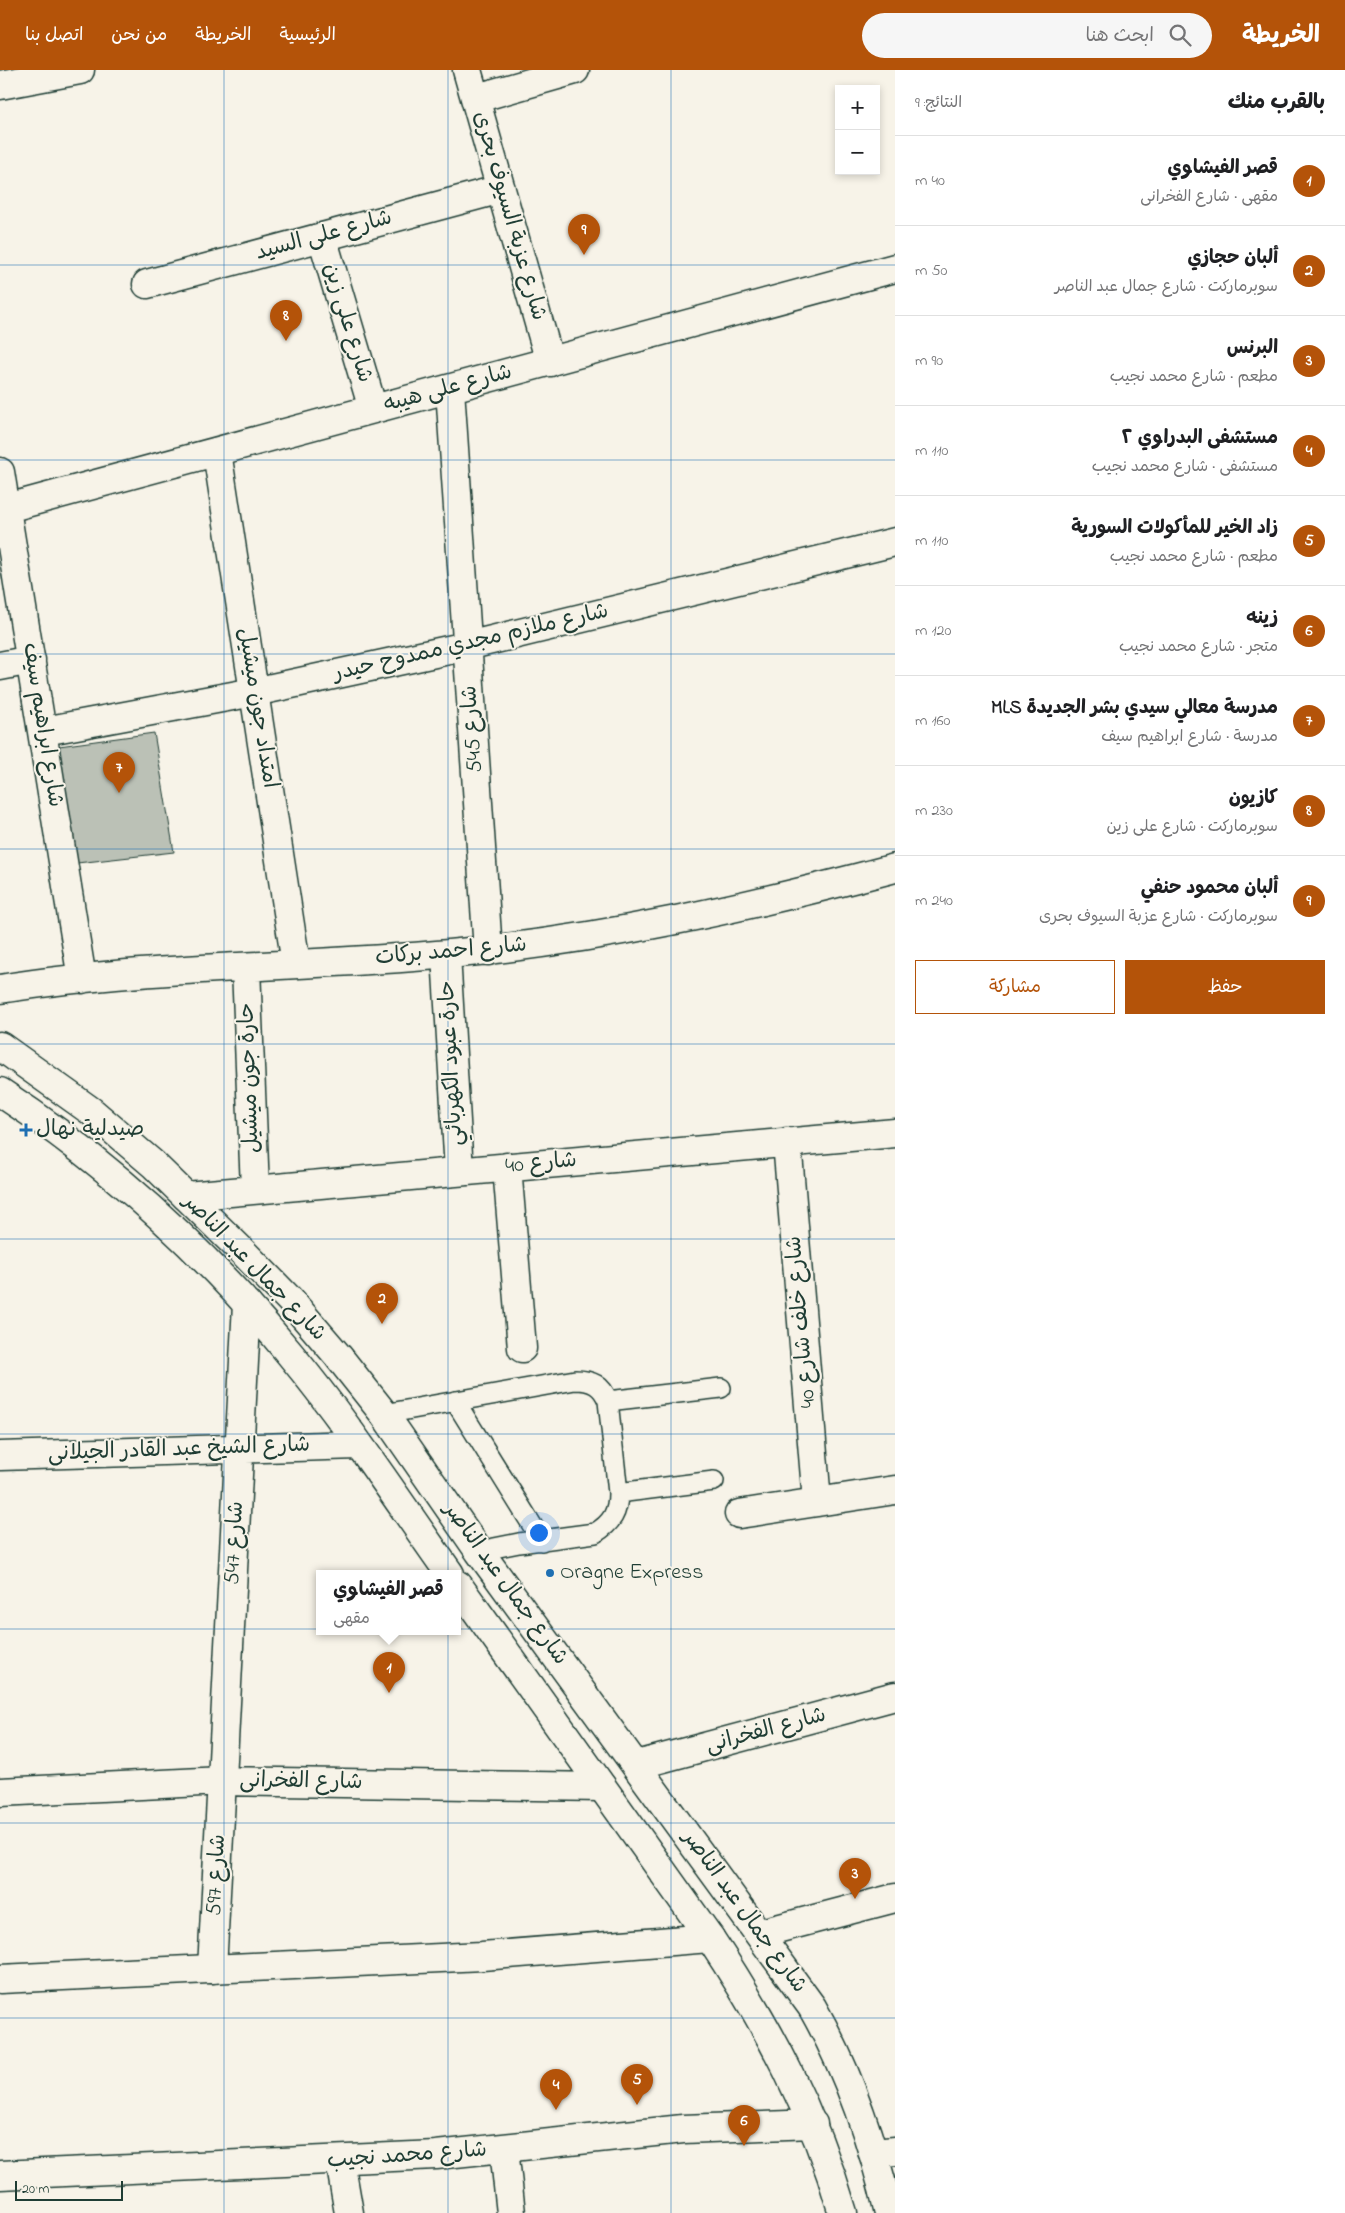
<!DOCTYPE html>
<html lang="ar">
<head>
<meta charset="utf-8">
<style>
	body { margin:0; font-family:"Indie Flower","Playpen Sans Arabic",sans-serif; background:#f6f6f6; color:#202124; direction:rtl }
	.controls { position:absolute; right:15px; top:15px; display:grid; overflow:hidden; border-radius:0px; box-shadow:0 2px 8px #0003 }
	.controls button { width:45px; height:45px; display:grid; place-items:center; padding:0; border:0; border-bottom:1px solid #e0e0e0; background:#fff; color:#202124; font:25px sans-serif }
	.scale { position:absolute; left:15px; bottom:12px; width:108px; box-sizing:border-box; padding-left:5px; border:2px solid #1f3d34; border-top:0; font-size:14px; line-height:18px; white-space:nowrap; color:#1f3d34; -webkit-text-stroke:4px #f7f3e8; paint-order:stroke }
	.you { position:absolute; left:538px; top:1462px; width:18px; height:18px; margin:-12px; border:4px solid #fff; border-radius:50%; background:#1a73e8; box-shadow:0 0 0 8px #1a73e833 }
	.badge { display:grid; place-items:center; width:32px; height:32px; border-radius:50%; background:#b45309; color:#fff; font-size:16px; font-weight:700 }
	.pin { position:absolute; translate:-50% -41px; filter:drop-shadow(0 1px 2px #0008) }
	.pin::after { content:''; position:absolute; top:26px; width:18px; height:15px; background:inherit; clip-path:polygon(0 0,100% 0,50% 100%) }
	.popup { position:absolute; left:316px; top:1500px; width:145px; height:65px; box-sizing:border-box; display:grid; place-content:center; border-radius:0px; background:#fff; filter:drop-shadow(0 1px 4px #0005); font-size:16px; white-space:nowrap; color:#757577 }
	.popup b { font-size:19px; color:#202124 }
	.popup::after { content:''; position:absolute; left:50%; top:100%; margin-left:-10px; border:10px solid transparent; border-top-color:#fff }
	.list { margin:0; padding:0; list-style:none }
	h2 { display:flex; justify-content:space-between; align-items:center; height:65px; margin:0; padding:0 20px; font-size:21px }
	h2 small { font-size:16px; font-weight:400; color:#757577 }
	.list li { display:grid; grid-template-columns:32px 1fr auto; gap:15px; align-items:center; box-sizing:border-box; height:90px; padding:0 20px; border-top:1px solid #e0e0e0 }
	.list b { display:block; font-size:19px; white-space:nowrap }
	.list p { margin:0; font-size:16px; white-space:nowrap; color:#757577 }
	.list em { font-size:16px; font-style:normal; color:#757577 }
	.actions { display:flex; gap:10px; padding:15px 20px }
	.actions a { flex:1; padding:11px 0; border:1px solid #b45309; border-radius:0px; text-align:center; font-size:18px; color:#b45309 }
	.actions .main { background:#b45309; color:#fff }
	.icon { flex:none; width:28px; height:28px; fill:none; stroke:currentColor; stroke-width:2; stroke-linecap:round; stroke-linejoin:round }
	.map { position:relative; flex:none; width:895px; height:2143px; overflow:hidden; direction:ltr }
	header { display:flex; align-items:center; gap:30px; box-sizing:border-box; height:70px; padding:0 25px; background:#b45309; color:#fff }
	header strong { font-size:24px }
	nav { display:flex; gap:28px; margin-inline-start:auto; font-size:18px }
	.search { width:350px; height:45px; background:#f6f6f6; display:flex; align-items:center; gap:12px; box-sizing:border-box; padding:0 18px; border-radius:28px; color:#757577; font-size:19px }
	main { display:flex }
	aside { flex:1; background:#fff }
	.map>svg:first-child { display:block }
	.building { fill:#bbc1b6; stroke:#1f3d34 }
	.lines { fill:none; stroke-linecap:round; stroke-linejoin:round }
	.service-casing { stroke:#1f3d34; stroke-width:22 }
	.minor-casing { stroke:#1f3d34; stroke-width:31 }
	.tertiary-casing { stroke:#1f3d34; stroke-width:31 }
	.primary-casing { stroke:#1f3d34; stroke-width:31 }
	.service { stroke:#f7f3e8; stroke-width:19 }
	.minor { stroke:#f7f3e8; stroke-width:28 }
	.tertiary { stroke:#f7f3e8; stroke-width:28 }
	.primary { stroke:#f7f3e8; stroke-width:28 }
	.grid { fill:none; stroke:#1f6fb2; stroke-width:1; stroke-opacity:0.55 }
	.poi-dot { fill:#1f6fb2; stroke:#f7f3e8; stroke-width:2 }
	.labels { text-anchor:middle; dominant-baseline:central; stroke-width:4; stroke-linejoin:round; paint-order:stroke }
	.street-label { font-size:22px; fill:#1f3d34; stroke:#f7f3e8 }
	.poi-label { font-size:22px; fill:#1f3d34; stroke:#f7f3e8; text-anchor:start }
</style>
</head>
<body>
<header>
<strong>الخريطة</strong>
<div class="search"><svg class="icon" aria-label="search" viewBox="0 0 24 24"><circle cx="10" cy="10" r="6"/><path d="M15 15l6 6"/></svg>ابحث هنا</div>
<nav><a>الرئيسية</a><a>الخريطة</a><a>من نحن</a><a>اتصل بنا</a></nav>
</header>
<main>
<aside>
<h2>بالقرب منك<small>النتائج: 9</small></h2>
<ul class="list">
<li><span class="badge">1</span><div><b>قصر الفيشاوي</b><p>مقهى · شارع الفخرانى</p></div><em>40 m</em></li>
<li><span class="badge">2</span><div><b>ألبان حجازي</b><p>سوبرماركت · شارع جمال عبد الناصر</p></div><em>50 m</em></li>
<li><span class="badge">3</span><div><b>البرنس</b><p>مطعم · شارع محمد نجيب</p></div><em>90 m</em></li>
<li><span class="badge">4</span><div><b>مستشفى البدراوي ٢</b><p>مستشفى · شارع محمد نجيب</p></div><em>110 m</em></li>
<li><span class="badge">5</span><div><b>زاد الخير للمأكولات السورية</b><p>مطعم · شارع محمد نجيب</p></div><em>110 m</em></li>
<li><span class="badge">6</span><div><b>زينه</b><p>متجر · شارع محمد نجيب</p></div><em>120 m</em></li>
<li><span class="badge">7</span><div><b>مدرسة معالي سيدي بشر الجديدة MLS</b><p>مدرسة · شارع ابراهيم سيف</p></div><em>160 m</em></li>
<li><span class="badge">8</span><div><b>كازيون</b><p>سوبرماركت · شارع على زين</p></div><em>230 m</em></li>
<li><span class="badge">9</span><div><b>ألبان محمود حنفي</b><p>سوبرماركت · شارع عزبة السيوف بحرى</p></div><em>240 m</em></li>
</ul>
<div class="actions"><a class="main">حفظ</a><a>مشاركة</a></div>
</aside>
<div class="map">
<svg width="895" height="2143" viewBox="0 0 895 2143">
	<rect width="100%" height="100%" fill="#f7f3e8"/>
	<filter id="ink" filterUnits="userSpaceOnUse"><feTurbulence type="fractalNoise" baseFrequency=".02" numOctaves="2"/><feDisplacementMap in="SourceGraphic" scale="10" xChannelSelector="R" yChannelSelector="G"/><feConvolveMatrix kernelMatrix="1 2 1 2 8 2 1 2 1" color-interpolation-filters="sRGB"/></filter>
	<g filter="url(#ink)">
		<path class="building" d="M 154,663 L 174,782 L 77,793 L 59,676 Z"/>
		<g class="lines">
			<defs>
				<path id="service" d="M 455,1331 L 542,1471
					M 608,1331 L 721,1318
					M 384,1344 L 575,1310 C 592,1310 602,1315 608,1331 L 618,1423 C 618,1442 612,1453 595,1463 L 519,1473 L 479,1481
					M 618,1423 L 714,1411"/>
				<path id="minor" d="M 467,0 L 550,292
					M 0,15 L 80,0
					M 477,28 L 575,0
					M 322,167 L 373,339
					M 147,214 L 501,119
					M 450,319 L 488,881
					M 217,382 L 296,894
					M 0,402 L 82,909
					M 0,440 L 895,198
					M 0,596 L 31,590
					M 44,661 L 254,622 L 467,576 L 895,472
					M 446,885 L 459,1101
					M 246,898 L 255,1119
					M 0,919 C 148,895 300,898 449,884 C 601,870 748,837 895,798
					M 787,1072 L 817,1432
					M 507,1097 L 522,1278
					M 186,1126 L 895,1063
					M 0,1386 L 358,1375
					M 739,1444 L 895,1420
					M 637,1695 L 895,1626
					M 0,1722 L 222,1711 L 602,1717
					M 212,1899 L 247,1234
					M 504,2079 L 511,2143
					M 340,2091 L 349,2143"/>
				<path id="tertiary" d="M 761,1863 L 895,1828
					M 0,1909 L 482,1886 L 710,1868
					M 873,2083 L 895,2081
					M 0,2105 L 436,2085 L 683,2059 L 813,2054"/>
				<path id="primary" d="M 0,976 L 91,1041 L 153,1094 L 239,1178 L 290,1230 L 338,1286 L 384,1344 L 479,1481 L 812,1937 C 849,2002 872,2070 889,2143
					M 0,1022 C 110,1094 207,1183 290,1284 C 348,1354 398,1431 450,1504
					M 458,1515 L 710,1868 C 769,1957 813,2040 843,2143"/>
			</defs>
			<use href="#service" class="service-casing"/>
			<use href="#minor" class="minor-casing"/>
			<use href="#tertiary" class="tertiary-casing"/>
			<use href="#primary" class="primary-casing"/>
			<use href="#service" class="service"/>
			<use href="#minor" class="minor"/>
			<use href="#tertiary" class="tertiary"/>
			<use href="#primary" class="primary"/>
		</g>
	</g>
	<path class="grid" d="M 224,0 L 224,2143M 448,0 L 448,2143M 671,0 L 671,2143M 0,195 L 895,195M 0,390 L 895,390M 0,584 L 895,584M 0,779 L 895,779M 0,974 L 895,974M 0,1169 L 895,1169M 0,1364 L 895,1364M 0,1559 L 895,1559M 0,1753 L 895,1753M 0,1948 L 895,1948"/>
	<g class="poi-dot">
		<path d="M23.5 1052.5h5v5h5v5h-5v5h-5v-5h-5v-5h5z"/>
		<circle cx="550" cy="1503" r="5"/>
	</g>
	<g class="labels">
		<g class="street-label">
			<text transform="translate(509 146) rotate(74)">شارع عزبة السيوف بحرى</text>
			<text transform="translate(324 166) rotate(-15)">شارع على السيد</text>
			<text transform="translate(347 253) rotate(73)">شارع على زين</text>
			<text transform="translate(448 319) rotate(-15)">شارع على هيبه</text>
			<text transform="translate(471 573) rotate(-13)">شارع ملازم مجدي ممدوح حيدر</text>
			<text transform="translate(257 638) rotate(81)">امتداد جون ميشيل</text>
			<text transform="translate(42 655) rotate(81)">شارع ابراهيم سيف</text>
			<text transform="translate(473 659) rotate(-94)">شارع 545</text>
			<text transform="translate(451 882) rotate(-5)">شارع احمد بركات</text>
			<text transform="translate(452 993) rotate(-93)">حارة عبود الكهربائي</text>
			<text transform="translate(250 1008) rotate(-92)">حارة جون ميشيل</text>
			<text transform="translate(541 1094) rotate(-5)">شارع 40</text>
			<text transform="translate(254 1198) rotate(46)">شارع جمال عبد الناصر</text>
			<text transform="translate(802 1252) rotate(-95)">شارع خلف شارع 40</text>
			<text transform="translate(179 1380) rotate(-2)">شارع الشيخ عبد القادر الجيلانى</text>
			<text transform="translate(235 1473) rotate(-87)">شارع 547</text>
			<text transform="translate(505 1514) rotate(54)">شارع جمال عبد الناصر</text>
			<text transform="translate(766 1661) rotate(-15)">شارع الفخرانى</text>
			<text transform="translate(301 1712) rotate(1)">شارع الفخرانى</text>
			<text transform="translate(217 1805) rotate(-87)">شارع 597</text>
			<text transform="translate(744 1842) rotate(54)">شارع جمال عبد الناصر</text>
			<text transform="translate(407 2086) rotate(-4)">شارع محمد نجيب</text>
		</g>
		<g class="poi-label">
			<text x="36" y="1060">صيدلية نهال</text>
			<text x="560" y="1503">Oragne Express</text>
		</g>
	</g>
</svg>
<div class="controls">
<button>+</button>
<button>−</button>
</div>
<div class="scale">20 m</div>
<div class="you"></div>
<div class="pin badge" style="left:389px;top:1623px">1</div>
<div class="popup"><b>قصر الفيشاوي</b>مقهى</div>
<div class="pin badge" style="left:382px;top:1254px">2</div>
<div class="pin badge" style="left:855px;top:1829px">3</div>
<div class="pin badge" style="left:556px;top:2040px">4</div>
<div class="pin badge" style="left:637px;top:2035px">5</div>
<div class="pin badge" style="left:744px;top:2076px">6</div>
<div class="pin badge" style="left:119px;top:723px">7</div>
<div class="pin badge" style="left:286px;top:271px">8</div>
<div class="pin badge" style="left:584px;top:185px">9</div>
</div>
</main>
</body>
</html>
